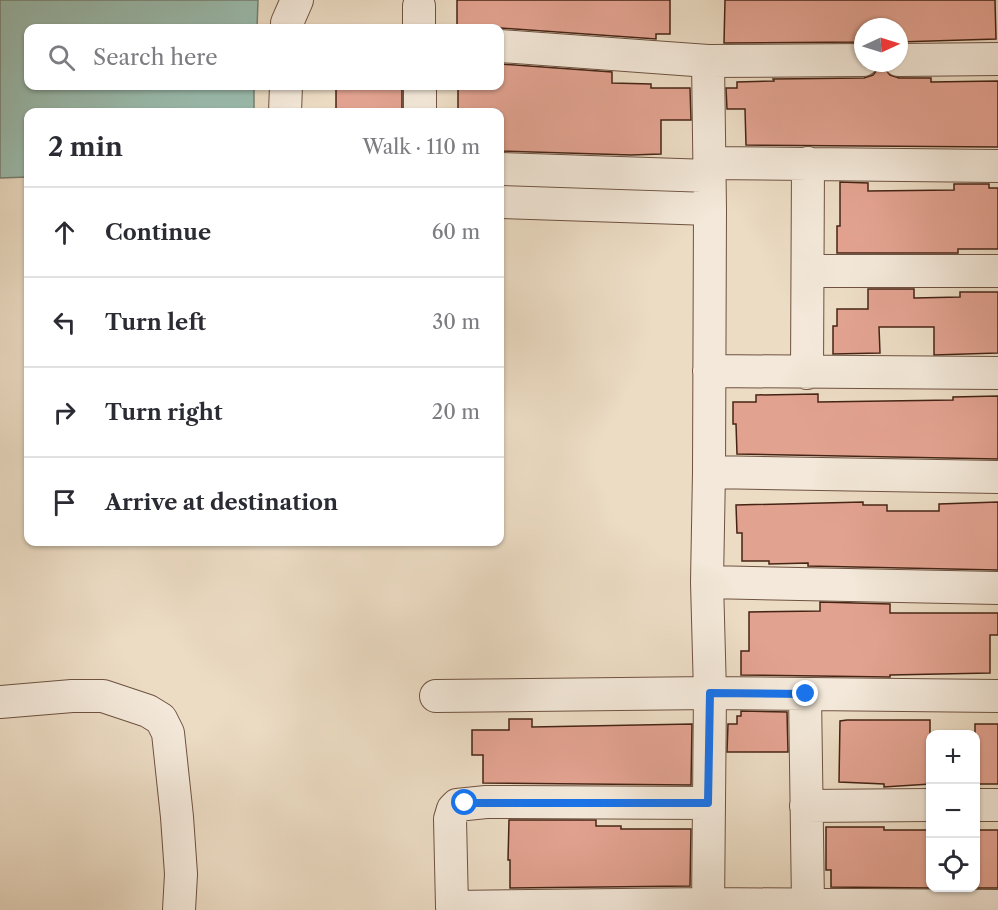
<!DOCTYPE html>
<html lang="en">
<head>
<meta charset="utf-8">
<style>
	body { margin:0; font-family:"Libre Caslon Text",serif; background:#f2f2f3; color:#2b2b33 }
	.controls { position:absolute; right:18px; bottom:18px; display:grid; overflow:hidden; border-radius:12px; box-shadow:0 2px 4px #0004 }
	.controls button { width:54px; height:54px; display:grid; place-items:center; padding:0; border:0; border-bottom:2px solid #e1e1e2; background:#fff; color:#2b2b33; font:30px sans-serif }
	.compass { position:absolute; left:854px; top:18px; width:54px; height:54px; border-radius:50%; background:#fff; box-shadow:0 2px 4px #0004; rotate:86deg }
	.stop { position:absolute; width:18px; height:18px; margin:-14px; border:4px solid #1a73e8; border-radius:50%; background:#fff }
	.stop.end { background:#1a73e8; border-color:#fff; box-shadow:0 2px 6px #0008 }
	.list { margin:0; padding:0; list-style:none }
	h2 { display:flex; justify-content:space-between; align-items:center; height:78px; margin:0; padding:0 24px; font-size:26px }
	h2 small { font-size:20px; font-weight:400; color:#7c7c81 }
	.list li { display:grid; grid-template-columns:39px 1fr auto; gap:18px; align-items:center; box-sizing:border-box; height:90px; padding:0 24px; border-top:2px solid #e1e1e2 }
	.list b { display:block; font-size:22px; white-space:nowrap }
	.list em { font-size:20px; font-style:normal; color:#7c7c81 }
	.icon { flex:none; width:33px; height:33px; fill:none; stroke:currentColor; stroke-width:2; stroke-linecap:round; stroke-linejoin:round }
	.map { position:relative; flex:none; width:998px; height:910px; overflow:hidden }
	.search { position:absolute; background:#fff; box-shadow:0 2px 4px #0004; left:24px; top:24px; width:480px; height:66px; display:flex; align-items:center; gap:15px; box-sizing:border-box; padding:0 21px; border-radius:12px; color:#7c7c81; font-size:22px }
	.panel { position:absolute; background:#fff; box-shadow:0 2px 4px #0004; left:24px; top:108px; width:480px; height:438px; border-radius:12px }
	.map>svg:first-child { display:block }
	.water { fill:#9abcae; stroke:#787f71; stroke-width:1.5 }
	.building { fill:#e2a290; stroke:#452415; stroke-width:1.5 }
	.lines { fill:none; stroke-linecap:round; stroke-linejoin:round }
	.minor-casing { stroke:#6f5241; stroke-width:34 }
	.minor { stroke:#f3e8d9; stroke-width:32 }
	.route { stroke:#1a73e8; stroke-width:8 }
</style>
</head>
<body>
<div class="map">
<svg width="998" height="910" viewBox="0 0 998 910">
	<rect width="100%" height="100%" fill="#ecdcc4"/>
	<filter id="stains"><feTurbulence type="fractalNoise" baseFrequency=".00333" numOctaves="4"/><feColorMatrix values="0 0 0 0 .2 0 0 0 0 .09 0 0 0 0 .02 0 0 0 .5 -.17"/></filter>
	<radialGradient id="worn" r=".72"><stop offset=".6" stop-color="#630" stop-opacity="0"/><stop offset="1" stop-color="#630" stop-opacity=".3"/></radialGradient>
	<path class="water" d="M 0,0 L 258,0 L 257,28 L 28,28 L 28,86 L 254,86 L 254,112 L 28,112 L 28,177 L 0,178 Z"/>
	<path class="building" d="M 457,0 L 670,0 L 670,34 L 656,34 L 656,39 L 501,28 L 457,28 Z
		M 725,0 L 995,0 L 996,39 L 899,42 L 899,27 L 863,27 L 863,42 L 724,43 Z
		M 880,63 L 890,75 L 899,78 L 931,78 L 931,82 L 998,81 L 998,147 L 746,145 L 745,109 L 727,109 L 726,88 L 737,88 L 737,82 L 774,81 L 773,79 L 864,78 L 873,75 L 878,69 Z
		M 500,64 L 612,72 L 612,83 L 651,84 L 651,88 L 690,88 L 691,120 L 661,120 L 661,154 L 631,155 L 500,151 L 500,112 L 458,112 L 458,86 L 500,86 Z
		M 336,86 L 402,86 L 402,112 L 336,112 Z
		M 840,182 L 868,183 L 868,191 L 954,190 L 954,184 L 989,184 L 989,188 L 998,188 L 998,249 L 958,249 L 958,253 L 837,253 L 837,226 L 840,226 Z
		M 868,289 L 914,289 L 914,298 L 960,297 L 960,292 L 998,292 L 998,353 L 934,355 L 934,327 L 879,327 L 880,353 L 833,354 L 833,326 L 837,326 L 837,309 L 868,309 Z
		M 818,394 L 818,402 L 953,400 L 953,397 L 998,396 L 998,459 L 737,454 L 736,424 L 733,424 L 733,402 L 756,402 L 756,395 Z
		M 863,502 L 863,505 L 887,505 L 887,511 L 939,511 L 939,504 L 998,502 L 998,570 L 808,566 L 808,563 L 769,564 L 769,561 L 742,561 L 742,533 L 737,533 L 736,505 Z
		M 820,602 L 890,604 L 890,613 L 998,613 L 998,635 L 990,635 L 990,673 L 890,675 L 890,677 L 741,675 L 741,651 L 749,651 L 749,612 L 820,611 Z
		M 741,711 L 787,712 L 788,752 L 727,752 L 728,724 L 737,724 L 737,716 L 741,716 Z
		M 509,719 L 532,719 L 532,727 L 692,724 L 691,785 L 483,783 L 483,755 L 472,755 L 472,730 L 509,730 Z
		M 847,720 L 930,720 L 930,784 L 884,787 L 884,784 L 839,782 L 840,721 Z
		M 975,724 L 998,724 L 998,784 L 975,784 Z
		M 509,820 L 596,820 L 596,826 L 621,826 L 621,829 L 691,829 L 690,886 L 510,888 L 510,860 L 508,860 Z
		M 826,827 L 884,827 L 884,830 L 930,830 L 930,888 L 831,887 L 831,870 L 826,870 Z
		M 975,830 L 998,830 L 998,888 L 975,888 Z"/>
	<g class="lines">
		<defs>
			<path id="minor" d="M 419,6 L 419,28
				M 287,28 L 287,23 L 297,0
				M 500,46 L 708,61 L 863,60
				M 899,60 L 998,59
				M 708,61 L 710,209 L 709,472 L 707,582 L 710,693 L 708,910
				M 420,86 L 420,112
				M 285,112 L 286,86
				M 709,163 L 998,166
				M 500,169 L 709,176
				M 500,202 L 710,209
				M 808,271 L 998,271
				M 709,371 L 998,373
				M 807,373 L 808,163
				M 709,472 L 998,477
				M 707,582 L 998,588
				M 805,694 L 808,904
				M 436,696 L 710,693 L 998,696
				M 0,702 L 72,696 L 103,696 L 148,711 L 161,719 L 168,733 L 177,817 L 181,874 L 179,910
				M 708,803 L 486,802 L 457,805 L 453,809 L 450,819 L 452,907 L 708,904 L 998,906
				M 976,805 L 998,805
				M 806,806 L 930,805"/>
		</defs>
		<use href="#minor" class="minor-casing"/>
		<use href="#minor" class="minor"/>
	</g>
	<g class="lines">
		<path class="route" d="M 465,803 L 708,803 L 710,693 L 806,694"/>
	</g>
	<rect width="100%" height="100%" filter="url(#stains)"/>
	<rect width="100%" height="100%" fill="url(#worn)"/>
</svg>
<div class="controls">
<button>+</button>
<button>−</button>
<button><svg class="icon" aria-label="locate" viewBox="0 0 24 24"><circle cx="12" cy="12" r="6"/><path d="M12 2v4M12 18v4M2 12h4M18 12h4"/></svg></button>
</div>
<svg class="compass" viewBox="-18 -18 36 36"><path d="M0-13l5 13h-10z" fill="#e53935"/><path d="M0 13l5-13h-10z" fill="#7c7c81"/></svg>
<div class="stop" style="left:465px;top:803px"></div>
<div class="stop end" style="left:806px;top:694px"></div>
<div class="search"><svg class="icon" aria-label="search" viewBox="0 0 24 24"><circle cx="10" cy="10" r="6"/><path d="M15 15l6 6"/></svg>Search here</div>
<section class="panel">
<h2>2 min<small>Walk · 110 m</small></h2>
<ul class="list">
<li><svg class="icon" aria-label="ahead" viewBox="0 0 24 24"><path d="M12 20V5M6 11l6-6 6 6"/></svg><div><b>Continue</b></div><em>60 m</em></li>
<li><svg class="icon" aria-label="left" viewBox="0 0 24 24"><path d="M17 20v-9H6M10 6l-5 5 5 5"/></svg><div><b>Turn left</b></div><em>30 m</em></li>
<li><svg class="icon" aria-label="right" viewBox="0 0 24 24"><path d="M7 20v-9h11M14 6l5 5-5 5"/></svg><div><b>Turn right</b></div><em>20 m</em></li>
<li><svg class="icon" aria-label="arrive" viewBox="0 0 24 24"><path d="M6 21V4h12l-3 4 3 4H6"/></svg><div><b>Arrive at destination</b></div></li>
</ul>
</section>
</div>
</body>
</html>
